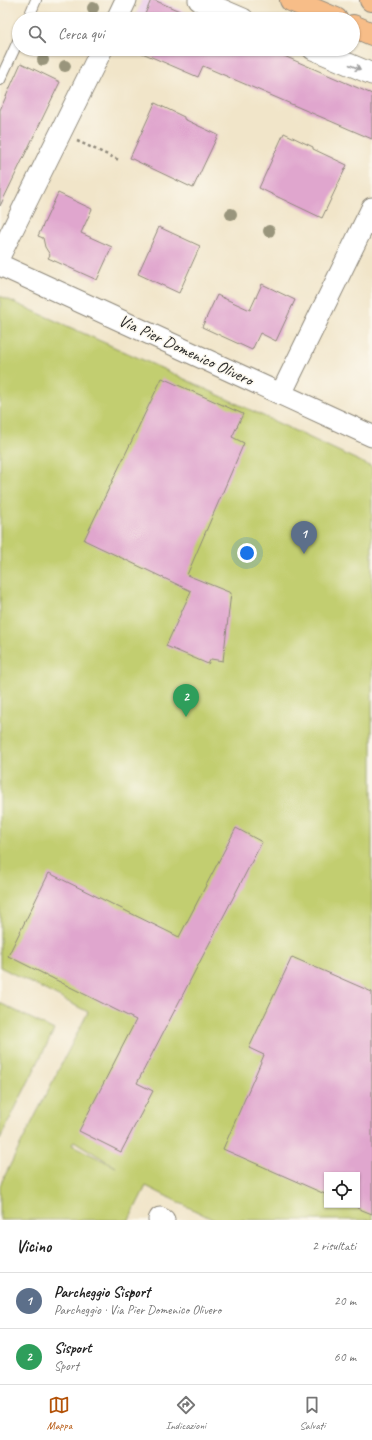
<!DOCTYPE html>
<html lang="it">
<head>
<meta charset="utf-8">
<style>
	body { margin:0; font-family:Caveat,sans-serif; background:#f2f2f2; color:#222 }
	.controls { position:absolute; right:12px; bottom:12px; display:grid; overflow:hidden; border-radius:0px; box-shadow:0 1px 3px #0004 }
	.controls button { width:36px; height:36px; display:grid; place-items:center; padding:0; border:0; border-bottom:1px solid #e0e0e0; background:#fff; color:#222; font:20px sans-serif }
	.you { position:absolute; left:247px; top:553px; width:14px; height:14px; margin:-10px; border:3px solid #fff; border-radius:50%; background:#1a73e8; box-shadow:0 0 0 6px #1a73e833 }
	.badge { display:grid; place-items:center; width:26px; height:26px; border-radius:50%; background:#b45309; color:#fff; font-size:13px; font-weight:700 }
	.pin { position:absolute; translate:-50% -33px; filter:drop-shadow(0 1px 2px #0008) }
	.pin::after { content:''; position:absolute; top:21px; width:14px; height:12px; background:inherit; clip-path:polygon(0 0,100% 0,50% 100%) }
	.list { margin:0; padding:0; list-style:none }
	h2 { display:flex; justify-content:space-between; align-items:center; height:52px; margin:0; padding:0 16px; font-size:17px }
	h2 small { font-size:13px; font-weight:400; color:#767676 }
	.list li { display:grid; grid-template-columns:26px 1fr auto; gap:12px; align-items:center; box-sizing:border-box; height:56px; padding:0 16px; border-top:1px solid #e0e0e0 }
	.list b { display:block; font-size:15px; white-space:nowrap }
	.list p { margin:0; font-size:13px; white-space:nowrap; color:#767676 }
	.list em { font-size:13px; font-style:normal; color:#767676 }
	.icon { flex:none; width:22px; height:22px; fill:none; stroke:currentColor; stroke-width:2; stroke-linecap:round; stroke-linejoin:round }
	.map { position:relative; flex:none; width:372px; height:1220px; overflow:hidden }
	.search { position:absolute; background:#fff; box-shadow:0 1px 3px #0004; left:12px; right:12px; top:12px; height:44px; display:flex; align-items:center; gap:10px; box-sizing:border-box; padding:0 14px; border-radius:22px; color:#767676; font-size:15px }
	.sheet { height:164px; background:#fff }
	nav { display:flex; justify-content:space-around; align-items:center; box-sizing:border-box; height:56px; border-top:1px solid #e0e0e0; background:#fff; font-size:11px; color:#767676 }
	nav a { display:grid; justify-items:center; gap:2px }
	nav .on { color:#b45309 }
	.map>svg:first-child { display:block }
	.built { fill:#ebd1eb }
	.green { fill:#c2ce70; stroke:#767c4e; fill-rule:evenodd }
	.building { fill:#e0a6ce }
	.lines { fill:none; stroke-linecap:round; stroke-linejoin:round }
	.service-casing { stroke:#8e887a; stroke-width:12 }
	.minor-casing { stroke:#8e887a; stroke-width:23 }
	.primary-casing { stroke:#8e887a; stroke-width:24 }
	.path { stroke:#8e887a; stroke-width:2.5; stroke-dasharray:3 3; stroke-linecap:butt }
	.service { stroke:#fff; stroke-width:10 }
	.minor { stroke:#fff; stroke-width:21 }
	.primary { stroke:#f7bd88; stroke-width:22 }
	.tree { fill:#99957b }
	.oneway { stroke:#a0a0a0 }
	.labels { text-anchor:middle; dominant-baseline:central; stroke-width:3; stroke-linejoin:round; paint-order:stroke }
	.street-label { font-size:17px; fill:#2b2b2b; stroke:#fbf7ec }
</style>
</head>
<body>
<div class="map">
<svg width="372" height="1220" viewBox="0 0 372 1220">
	<rect width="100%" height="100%" fill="#fbf7ec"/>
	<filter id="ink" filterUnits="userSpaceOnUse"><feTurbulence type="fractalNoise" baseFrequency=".025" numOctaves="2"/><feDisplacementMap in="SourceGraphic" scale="8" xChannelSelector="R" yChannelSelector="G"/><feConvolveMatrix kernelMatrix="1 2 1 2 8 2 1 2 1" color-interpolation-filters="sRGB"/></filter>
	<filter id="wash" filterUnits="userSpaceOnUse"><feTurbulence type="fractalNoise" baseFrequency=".012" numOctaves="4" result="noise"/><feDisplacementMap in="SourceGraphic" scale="16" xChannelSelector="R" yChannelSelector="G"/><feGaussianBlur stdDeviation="0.9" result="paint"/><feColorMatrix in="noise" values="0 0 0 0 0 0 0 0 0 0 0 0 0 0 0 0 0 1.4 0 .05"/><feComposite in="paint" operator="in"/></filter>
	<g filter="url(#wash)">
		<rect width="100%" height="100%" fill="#f1e5c9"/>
		<path class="built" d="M 142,0 L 158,0 L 202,19 L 134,19 Z"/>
		<path class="green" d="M 0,296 L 161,368 L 372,467 L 372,1220 L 214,1220 L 146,1186 L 129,1220 L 0,1220 L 0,1185 L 88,1012 L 0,967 ZM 74,1141 L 116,1167 L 72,1145 ZM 327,1175 L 357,1175 L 357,1205 L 327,1205 Z
			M 0,1003 L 54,1030 L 0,1139 Z"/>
		<g id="blocks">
			<path class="building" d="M 151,0 L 154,0 L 198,19 L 143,19 Z
				M 133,49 L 268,49 L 372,94 L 372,139 L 203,66 L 198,77 Z
				M 21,63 L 60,82 L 0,206 L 0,110 Z
				M 155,103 L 184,117 L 184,119 L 218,135 L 193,188 L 130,158 Z
				M 284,133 L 313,147 L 313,149 L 347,165 L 322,218 L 259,188 Z
				M 58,193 L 92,209 L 81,233 L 112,247 L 97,280 L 48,258 L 50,255 L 45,247 L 43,238 L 38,236 Z
				M 159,227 L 200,246 L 179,293 L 138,274 Z
				M 262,284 L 295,300 L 276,341 L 260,333 L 252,350 L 202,327 L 217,295 L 250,310 Z
				M 162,378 L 243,414 L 232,437 L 244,443 L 187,575 L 231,593 L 223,661 L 211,659 L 208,664 L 166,646 L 191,591 L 84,540 Z
				M 236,828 L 262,842 L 137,1083 L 153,1091 L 121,1152 L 79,1131 L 136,1020 L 8,956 L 49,873 L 179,937 Z
				M 292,957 L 372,992 L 372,1214 L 357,1208 L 357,1175 L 327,1175 L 327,1195 L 223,1149 L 264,1055 L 249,1048 Z"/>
		</g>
	</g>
	<g filter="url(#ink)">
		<use href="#blocks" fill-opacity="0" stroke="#8e887a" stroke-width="1"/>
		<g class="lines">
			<defs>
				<path id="service" d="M 28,19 L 36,0
					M 0,80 L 19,39"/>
				<path id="minor" d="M 199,0 L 243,19
					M 117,19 L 126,0
					M 313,49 L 372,74
					M 0,255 L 102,49
					M 0,265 L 372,436
					M 281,394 L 372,208
					M 159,1220 L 160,1218 L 164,1220"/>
				<path id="primary" d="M 291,0 L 336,19
					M 371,0 L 372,0
					M 353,26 L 372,34"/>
			</defs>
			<use href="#service" class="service-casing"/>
			<use href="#minor" class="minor-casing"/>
			<use href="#primary" class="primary-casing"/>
			<path class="path" d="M 77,141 L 119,160"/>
			<use href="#service" class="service"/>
			<use href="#minor" class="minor"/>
			<use href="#primary" class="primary"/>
		</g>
		<g class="tree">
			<circle cx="93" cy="8" r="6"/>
			<circle cx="43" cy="60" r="6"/>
			<circle cx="65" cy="66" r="6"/>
			<circle cx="231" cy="214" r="6"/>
			<circle cx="269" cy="231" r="6"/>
		</g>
		<defs><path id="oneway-shaft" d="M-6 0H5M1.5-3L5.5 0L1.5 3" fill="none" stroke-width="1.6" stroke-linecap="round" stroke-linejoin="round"/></defs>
		<use class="oneway" href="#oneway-shaft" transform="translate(355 67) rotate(23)"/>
	</g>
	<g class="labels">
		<g class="street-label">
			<text transform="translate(186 350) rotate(25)">Via Pier Domenico Olivero</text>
		</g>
	</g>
</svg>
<div class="controls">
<button><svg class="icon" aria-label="locate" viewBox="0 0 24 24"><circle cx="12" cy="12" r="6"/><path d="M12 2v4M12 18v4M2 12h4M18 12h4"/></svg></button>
</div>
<div class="you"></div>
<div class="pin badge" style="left:304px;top:554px;background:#5c6f8a">1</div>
<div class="pin badge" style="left:186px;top:717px;background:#2e9e5b">2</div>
<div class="search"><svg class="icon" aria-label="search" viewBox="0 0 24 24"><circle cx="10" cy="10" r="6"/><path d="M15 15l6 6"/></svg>Cerca qui</div>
</div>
<section class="sheet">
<h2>Vicino<small>2 risultati</small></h2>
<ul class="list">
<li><span class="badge" style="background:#5c6f8a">1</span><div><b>Parcheggio Sisport</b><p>Parcheggio · Via Pier Domenico Olivero</p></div><em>20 m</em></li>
<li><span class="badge" style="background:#2e9e5b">2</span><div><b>Sisport</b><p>Sport</p></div><em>60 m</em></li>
</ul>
</section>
<nav>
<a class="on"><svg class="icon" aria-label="map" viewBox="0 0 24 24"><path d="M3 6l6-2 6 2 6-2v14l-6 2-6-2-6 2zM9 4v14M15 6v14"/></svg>Mappa</a>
<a><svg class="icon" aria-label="directions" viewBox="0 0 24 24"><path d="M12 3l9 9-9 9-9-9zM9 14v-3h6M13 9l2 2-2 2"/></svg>Indicazioni</a>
<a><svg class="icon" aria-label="saved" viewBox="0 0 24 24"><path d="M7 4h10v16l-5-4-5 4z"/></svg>Salvati</a>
</nav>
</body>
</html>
